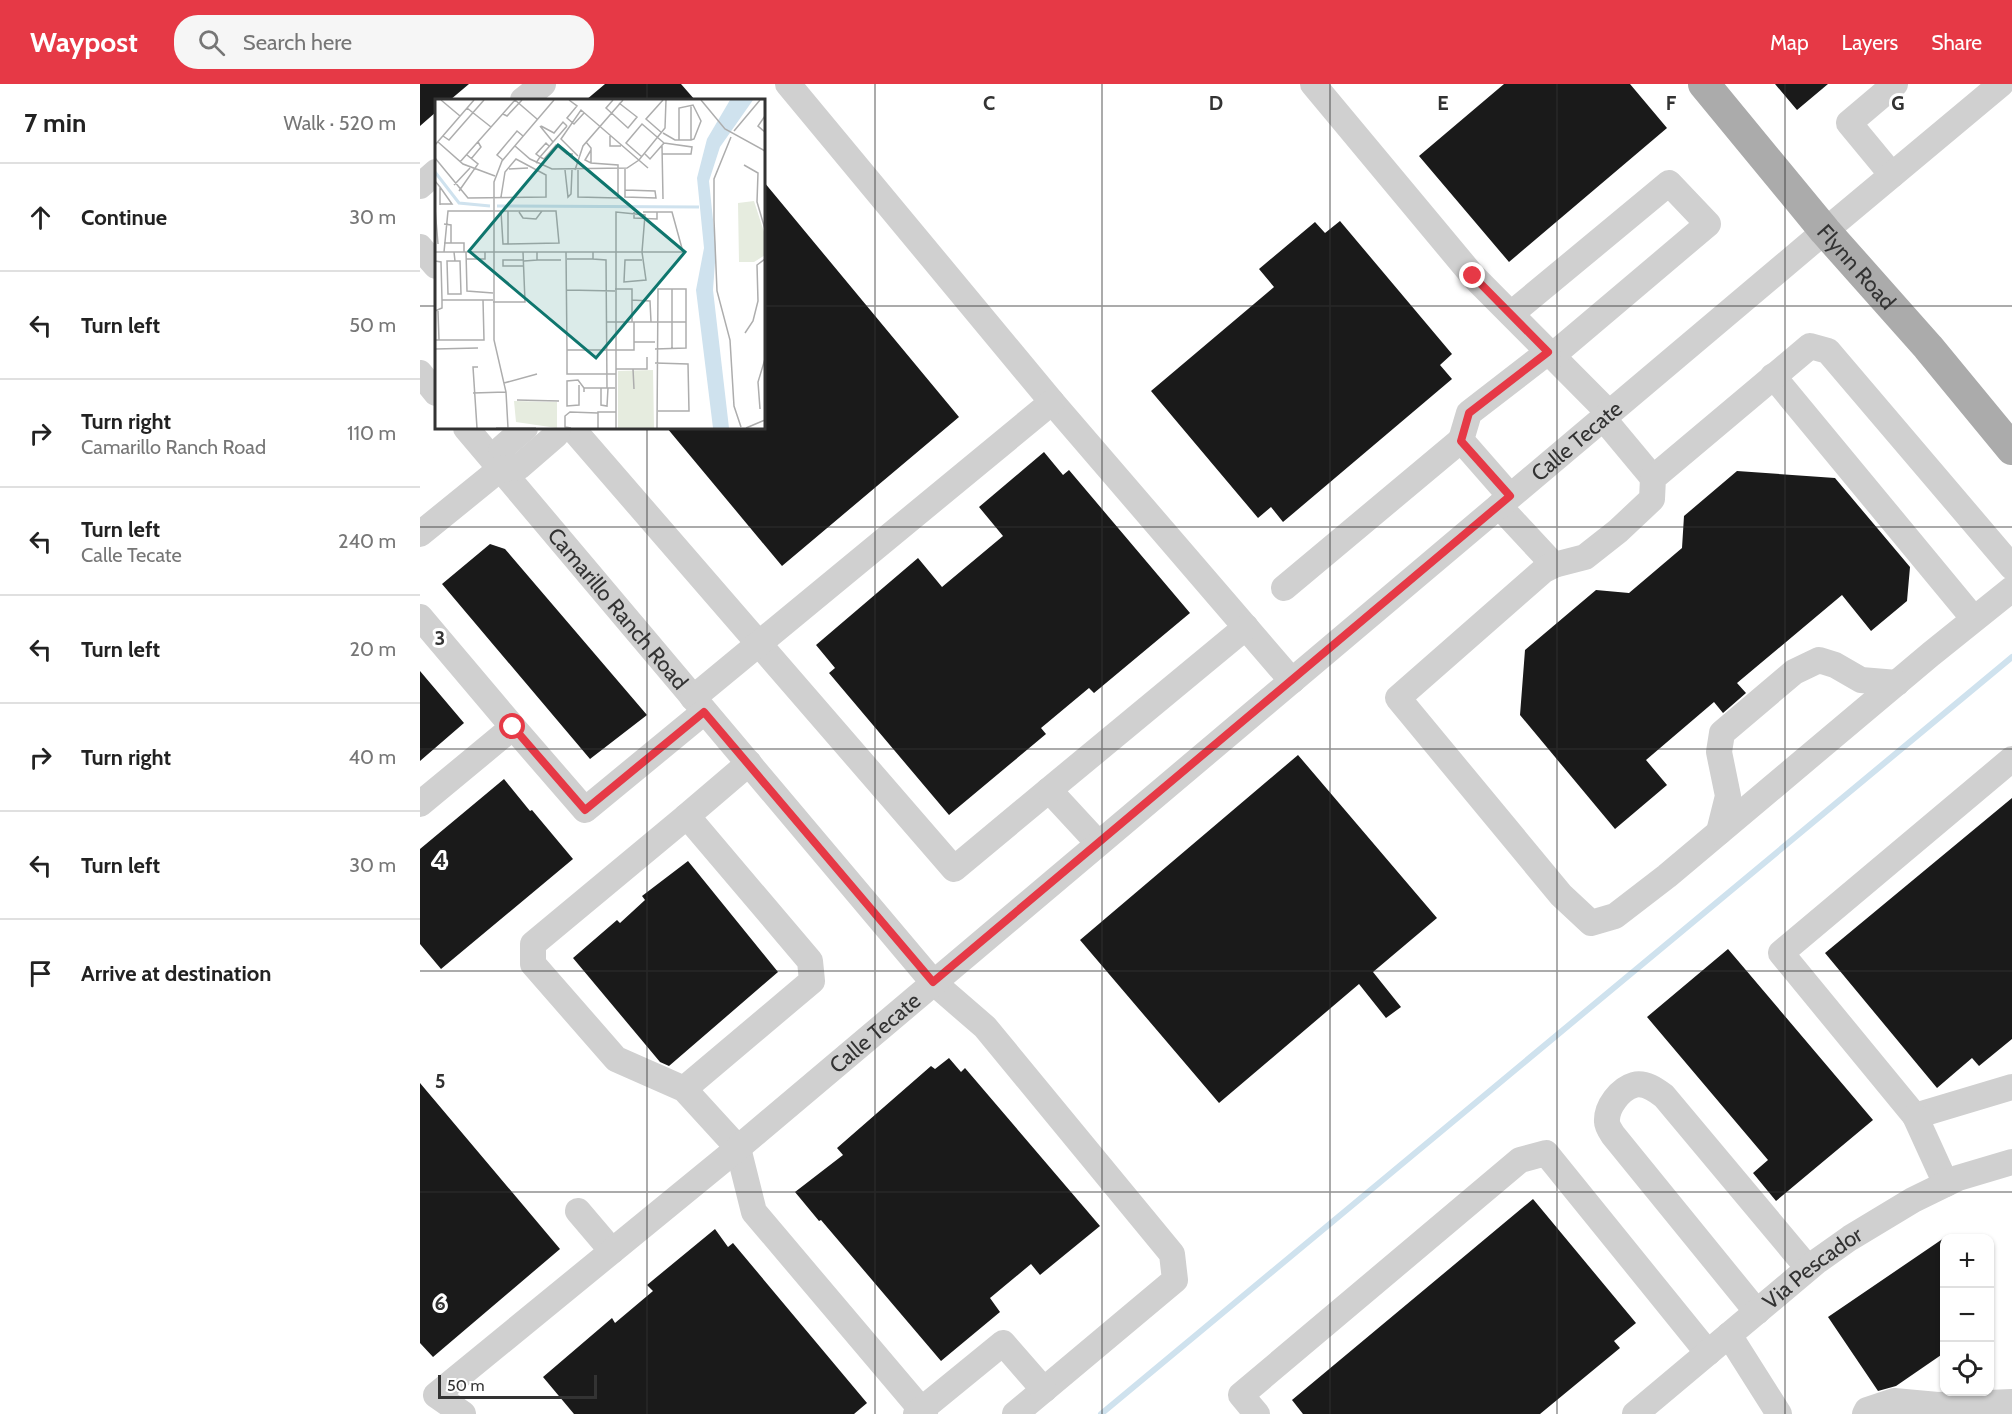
<!DOCTYPE html>
<html lang="en">
<head>
<meta charset="utf-8">
<style>
	body { margin:0; font-family:Cabin,sans-serif; background:#f6f6f6; color:#222 }
	.controls { position:absolute; right:18px; bottom:18px; display:grid; overflow:hidden; border-radius:12px; box-shadow:0 2px 4px #0004 }
	.controls button { width:54px; height:54px; display:grid; place-items:center; padding:0; border:0; border-bottom:2px solid #e0e0e0; background:#fff; color:#222; font:30px sans-serif }
	.scale { position:absolute; left:18px; bottom:15px; width:159px; box-sizing:border-box; padding-left:6px; border:3px solid #333; border-top:0; font-size:16px; line-height:21px; white-space:nowrap; color:#333; -webkit-text-stroke:4px #fff; paint-order:stroke }
	.stop { position:absolute; width:18px; height:18px; margin:-14px; border:4px solid #e63946; border-radius:50%; background:#fff }
	.stop.end { background:#e63946; border-color:#fff; box-shadow:0 2px 6px #0008 }
	.list { margin:0; padding:0; list-style:none }
	h2 { display:flex; justify-content:space-between; align-items:center; height:78px; margin:0; padding:0 24px; font-size:26px }
	h2 small { font-size:20px; font-weight:400; color:#767676 }
	.list li { display:grid; grid-template-columns:39px 1fr auto; gap:18px; align-items:center; box-sizing:border-box; height:108px; padding:0 24px; border-top:2px solid #e0e0e0 }
	.list b { display:block; font-size:22px; white-space:nowrap }
	.list p { margin:0; font-size:20px; white-space:nowrap; color:#767676 }
	.list em { font-size:20px; font-style:normal; color:#767676 }
	.icon { flex:none; width:33px; height:33px; fill:none; stroke:currentColor; stroke-width:2; stroke-linecap:round; stroke-linejoin:round }
	.map { position:relative; flex:none; width:1592px; height:1330px; overflow:hidden }
	header { display:flex; align-items:center; gap:36px; box-sizing:border-box; height:84px; padding:0 30px; background:#e63946; color:#fff }
	header strong { font-size:28px }
	nav { display:flex; gap:33px; margin-inline-start:auto; font-size:21px }
	.search { width:420px; height:54px; background:#f6f6f6; display:flex; align-items:center; gap:15px; box-sizing:border-box; padding:0 21px; border-radius:24px; color:#767676; font-size:22px }
	main { display:flex }
	aside { flex:1; background:#fff }
	.map>svg:first-child { display:block }
	.lines { fill:none; stroke-linecap:round; stroke-linejoin:round }
	.stream { stroke:#cfe2ee; stroke-width:6 }
	.building { fill:#1a1a1a }
	.minor { stroke:#d0d0d0; stroke-width:26 }
	.major { stroke:#ababab; stroke-width:32 }
	.route { stroke:#e63946; stroke-width:8 }
	.grid { fill:none; stroke:#333; stroke-width:1.5; stroke-opacity:0.55 }
	.labels { text-anchor:middle; dominant-baseline:central; stroke-width:6; stroke-linejoin:round; paint-order:stroke }
	.street-label { font-size:22px; fill:#333; stroke:#fff }
	.inset-river { fill:none; stroke:#cfe2ee; stroke-width:3 }
	.inset-road { fill:none; stroke:#adadad; stroke-width:1.5 }
	.view { fill:#0f766e; fill-opacity:0.15; stroke:#0f766e; stroke-width:3 }
	.inset-edge { fill:none; stroke:#333; stroke-width:3 }
	.grid-label { font-size:20px; text-anchor:middle; font-weight:bold; fill:#333; stroke:#fff; stroke-width:6; stroke-linejoin:round; paint-order:stroke }
</style>
</head>
<body>
<header>
<strong>Waypost</strong>
<div class="search"><svg class="icon" aria-label="search" viewBox="0 0 24 24"><circle cx="10" cy="10" r="6"/><path d="M15 15l6 6"/></svg>Search here</div>
<nav><a>Map</a><a>Layers</a><a>Share</a></nav>
</header>
<main>
<aside>
<h2>7 min<small>Walk · 520 m</small></h2>
<ul class="list">
<li><svg class="icon" aria-label="ahead" viewBox="0 0 24 24"><path d="M12 20V5M6 11l6-6 6 6"/></svg><div><b>Continue</b></div><em>30 m</em></li>
<li><svg class="icon" aria-label="left" viewBox="0 0 24 24"><path d="M17 20v-9H6M10 6l-5 5 5 5"/></svg><div><b>Turn left</b></div><em>50 m</em></li>
<li><svg class="icon" aria-label="right" viewBox="0 0 24 24"><path d="M7 20v-9h11M14 6l5 5-5 5"/></svg><div><b>Turn right</b><p>Camarillo Ranch Road</p></div><em>110 m</em></li>
<li><svg class="icon" aria-label="left" viewBox="0 0 24 24"><path d="M17 20v-9H6M10 6l-5 5 5 5"/></svg><div><b>Turn left</b><p>Calle Tecate</p></div><em>240 m</em></li>
<li><svg class="icon" aria-label="left" viewBox="0 0 24 24"><path d="M17 20v-9H6M10 6l-5 5 5 5"/></svg><div><b>Turn left</b></div><em>20 m</em></li>
<li><svg class="icon" aria-label="right" viewBox="0 0 24 24"><path d="M7 20v-9h11M14 6l5 5-5 5"/></svg><div><b>Turn right</b></div><em>40 m</em></li>
<li><svg class="icon" aria-label="left" viewBox="0 0 24 24"><path d="M17 20v-9H6M10 6l-5 5 5 5"/></svg><div><b>Turn left</b></div><em>30 m</em></li>
<li><svg class="icon" aria-label="arrive" viewBox="0 0 24 24"><path d="M6 21V4h12l-3 4 3 4H6"/></svg><div><b>Arrive at destination</b></div></li>
</ul>
</aside>
<div class="map">
<svg width="1592" height="1330" viewBox="0 0 1592 1330">
	<rect width="100%" height="100%" fill="#fff"/>
	<g class="lines">
		<path class="stream" d="M 681,1330 L 1592,573"/>
	</g>
	<path class="building" d="M 0,0 L 49,0 L 30,16 L 16,16 L 16,28 L 0,42 Z
		M 185,0 L 261,0 L 275,16 L 166,16 Z
		M 1084,0 L 1210,0 L 1247,44 L 1089,178 L 999,72 Z
		M 1355,0 L 1408,0 L 1377,26 Z
		M 344,98 L 539,333 L 362,482 L 247,344 L 344,344 Z
		M 920,137 L 1032,270 L 1020,281 L 1032,295 L 863,438 L 851,423 L 838,434 L 731,307 L 854,203 L 839,185 L 895,138 L 905,149 Z
		M 624,368 L 643,391 L 649,386 L 770,529 L 674,609 L 669,604 L 621,644 L 626,650 L 529,731 L 409,589 L 415,584 L 396,561 L 498,474 L 522,503 L 583,452 L 559,423 Z
		M 1317,387 L 1415,394 L 1490,483 L 1487,517 L 1451,547 L 1422,511 L 1317,599 L 1326,609 L 1303,629 L 1294,618 L 1226,676 L 1247,701 L 1195,745 L 1100,631 L 1105,566 L 1176,506 L 1209,509 L 1262,464 L 1264,432 Z
		M 70,460 L 85,465 L 227,631 L 170,675 L 22,500 Z
		M 0,587 L 44,639 L 0,677 Z
		M 878,671 L 1017,834 L 953,888 L 981,923 L 966,934 L 939,900 L 799,1019 L 660,856 Z
		M 84,695 L 110,727 L 112,726 L 153,775 L 21,885 L 0,860 L 0,765 Z
		M 1592,714 L 1592,955 L 1559,982 L 1552,974 L 1517,1004 L 1405,869 Z
		M 268,777 L 358,888 L 249,982 L 240,978 L 153,874 L 197,836 L 200,839 L 225,816 L 222,812 Z
		M 1308,865 L 1453,1036 L 1356,1117 L 1333,1089 L 1348,1076 L 1227,933 Z
		M 529,974 L 541,988 L 545,984 L 680,1142 L 620,1191 L 611,1180 L 570,1214 L 580,1228 L 521,1277 L 401,1136 L 399,1137 L 375,1108 L 423,1071 L 417,1064 L 511,982 L 515,985 Z
		M 0,999 L 140,1165 L 13,1273 L 0,1259 Z
		M 1113,1115 L 1216,1239 L 1194,1257 L 1200,1264 L 1120,1330 L 883,1330 L 872,1316 Z
		M 295,1145 L 308,1163 L 313,1159 L 447,1319 L 434,1330 L 154,1330 L 123,1293 L 192,1234 L 195,1239 L 233,1207 L 227,1201 Z
		M 1524,1154 L 1524,1269 L 1476,1302 L 1458,1307 L 1408,1233 Z"/>
	<g class="lines">
		<g class="minor">
			<path d="M 368,0 L 632,318 L 872,597"/>
			<path d="M 893,0 L 1053,192 L 1189,329"/>
			<path d="M 103,16 L 123,0"/>
			<path d="M 1472,91 L 1429,39 L 1475,0"/>
			<path d="M 0,102 L 16,88"/>
			<path d="M 0,163 L 16,182"/>
			<path d="M 1091,230 L 1249,99 L 1288,140 L 1132,272"/>
			<path d="M 0,289 L 16,309"/>
			<path d="M 1353,292 L 1554,535"/>
			<path d="M 1183,334 L 1233,394"/>
			<path id="s1" d="M 46,344 L 513,898 L 565,943 L 752,1170 L 755,1196 L 595,1330"/>
			<path d="M 152,344 L 534,785 L 629,706 L 678,759"/>
			<path d="M 80,385 L 82,364 L 105,344"/>
			<path d="M 1090,412 L 1041,356 L 1049,329 L 1128,268"/>
			<path d="M 1079,422 L 1134,481"/>
			<path d="M 0,450 L 80,385 L 99,383 L 136,351 L 138,344"/>
			<path d="M 1592,483 L 1408,267 L 1390,262 L 1233,394 L 1232,415 L 1198,447 L 1165,473 L 1134,481 L 1124,486 L 978,614 L 1141,811 L 1171,839 L 1195,832 L 1247,792 L 1511,570 L 1592,505"/>
			<path d="M 864,504 L 1041,356"/>
			<path d="M 0,533 L 93,643 L 0,720"/>
			<path d="M 273,614 L 632,318"/>
			<path d="M 93,643 L 165,726 L 284,628"/>
			<path d="M 1592,675 L 1361,869 L 1495,1032 L 1592,1003"/>
			<path d="M 629,706 L 826,543"/>
			<path d="M 267,732 L 329,679"/>
			<path d="M 1299,748 L 1308,712 L 1299,668 L 1302,649 L 1374,588 L 1399,576 L 1415,581 L 1441,596 L 1477,599"/>
			<path d="M 264,1005 L 392,897 L 390,877 L 267,732 L 113,860 L 113,880 L 196,975 L 264,1005 L 318,1064 L 334,1128 L 505,1330"/>
			<path d="M 1495,1032 L 1526,1100"/>
			<path d="M 158,1127 L 192,1167"/>
			<path d="M 1337,1228 L 1193,1051 C 1191,1048 1187,1042 1187,1038 C 1186,1023 1200,1005 1214,1001 C 1225,998 1236,1006 1244,1012 L 1388,1184"/>
			<path d="M 1309,1251 L 1359,1330"/>
			<path id="s2" d="M 43,1330 L 16,1311 L 318,1064 L 1405,147 L 1581,0"/>
			<path d="M 496,1330 L 583,1259 L 624,1306"/>
			<path d="M 837,1330 L 821,1311 L 1100,1076 L 1126,1069 L 1288,1269"/>
			<path id="s3" d="M 1215,1330 L 1396,1178 L 1430,1154 L 1493,1116 L 1538,1094 L 1592,1078"/>
			<path d="M 1445,1330 L 1447,1326 L 1474,1317 L 1518,1321 L 1592,1318"/>
		</g>
		<path class="major" id="s4" d="M 1284,0 L 1405,147 L 1508,263 L 1592,365"/>
	</g>
	<g class="lines">
		<path class="route" d="M 93,643 L 165,726 L 284,628 L 513,898 L 1090,412 L 1041,357 L 1049,329 L 1128,268 L 1053,192"/>
	</g>
	<path class="grid" d="M 227,0 L 227,16M 455,0 L 455,1330M 682,0 L 682,1330M 910,0 L 910,1330M 1137,0 L 1137,1330M 1365,0 L 1365,1330M 0,222 L 16,222M 344,222 L 1592,222M 227,344 L 227,1330M 0,443 L 1592,443M 0,665 L 1592,665M 0,887 L 1592,887M 0,1108 L 1592,1108"/>
	<g class="labels">
		<g class="street-label">
			<text stroke="none"><textPath href="#s4" startOffset="238">Flynn Road</textPath></text>
			<text stroke="none"><textPath href="#s2" startOffset="1520">Calle Tecate</textPath></text>
			<text stroke="none"><textPath href="#s1" startOffset="236">Camarillo Ranch Road</textPath></text>
			<text stroke="none"><textPath href="#s2" startOffset="602">Calle Tecate</textPath></text>
			<text stroke="none"><textPath href="#s3" startOffset="230">Via Pescador</textPath></text>
		</g>
	</g>
	<g transform="translate(15 15)">
		<rect width="330" height="330" fill="#fff"/>
		<path d="M 319,102 L 330,136 L 330,156 L 319,163 L 304,163 L 303,104 ZM 218,271 L 219,329 L 183,329 L 183,272 ZM 79,302 L 122,303 L 122,329 L 81,323 Z" fill="#e6ecdf"/>
		<path d="M 295,1 L 318,1 L 285,48 L 274,82 L 281,150 L 278,191 L 294,329 L 278,329 L 261,191 L 269,149 L 262,79 L 272,40 Z" fill="#cfe2ee"/>
		<path class="inset-river" d="M 0,73 L 24,104 L 55,107M 62,107 L 264,108"/>
		<path class="inset-road" d="M 6,1 L 25,17M 80,1 L 102,20M 134,1 L 142,7 L 132,19 L 139,25 L 149,14M 178,1 L 171,9 L 193,29 L 202,18 L 184,4M 266,1 L 290,30 L 330,52M 256,6 L 256,41M 32,9 L 56,28M 68,15 L 72,17 L 87,1M 330,17 L 323,27 L 330,33M 105,27 L 118,43M 106,27 L 119,34 L 128,23 L 132,27M 132,27 L 105,58 L 109,60 L 121,46 L 132,55 L 138,55M 299,32 L 325,1M 227,34 L 211,20 L 228,1M 228,34 L 240,41 L 256,41 L 259,40 L 266,22 L 258,6 L 244,9 L 244,41M 8,37 L 14,41 L 49,1M 175,37 L 175,47 L 186,47M 296,38 L 279,80 L 279,121 L 282,192 L 295,241 L 299,307 L 306,328M 3,43 L 28,65 L 60,77M 0,46 L 39,1M 80,47 L 95,60 L 117,70 L 192,69 L 204,61 L 230,29 L 231,1M 227,47 L 228,100M 227,55 L 256,55 L 257,48 L 229,44M 143,57 L 126,40 L 146,11 L 213,69M 207,58 L 191,44 L 207,25 L 229,44 L 215,60 L 210,55M 0,59 L 33,99 L 111,98 L 111,76 L 81,60 L 70,73 L 66,98M 36,60 L 46,48 L 43,43M 68,61 L 62,56 L 82,32 L 88,37M 25,63 L 80,1M 101,64 L 105,58 L 101,55 L 111,44 L 114,47M 156,64 L 150,61 L 156,51M 309,66 L 323,74 L 322,103 L 330,130M 74,70 L 93,69M 190,70 L 190,98 L 221,99 L 220,92 L 190,91M 130,71 L 133,98 L 136,95 L 137,71M 140,71 L 148,47 L 188,1M 143,71 L 143,98 L 183,99 L 183,66 L 156,64 L 156,49 L 151,43M 0,82 L 5,88 L 5,106M 19,86 L 35,69M 5,88 L 17,105 L 5,105M 24,92 L 43,65 L 32,56M 0,109 L 3,145M 84,113 L 88,119 L 101,120 L 107,112M 199,113 L 199,119 L 222,120 L 222,113M 9,125 L 16,126 L 16,144M 9,144 L 29,144 L 29,153M 73,145 L 73,112M 0,153 L 248,153 L 237,113 L 208,113M 9,153 L 13,112 L 121,112 L 124,144 L 68,145 L 66,112M 19,153 L 20,162 L 12,162 L 13,195 L 26,195 L 25,162 L 20,162M 31,153 L 32,192 L 58,194M 131,153 L 132,251M 158,153 L 158,160 L 171,161 L 172,289M 31,160 L 50,160 L 50,153M 132,160 L 158,160M 89,161 L 68,161 L 68,167 L 89,167M 102,161 L 126,161M 0,162 L 6,163 L 7,201M 89,162 L 102,161 L 102,153M 180,190 L 197,190 L 197,201M 237,190 L 237,249M 132,191 L 180,192M 58,203 L 90,203 L 88,153M 0,212 L 7,209 L 7,201 L 48,201M 3,212 L 4,241M 172,223 L 251,223 L 251,249 L 220,250M 197,223 L 197,201 L 215,202 L 216,223M 310,234 L 318,222 L 323,202 L 322,166 L 330,160M 0,241 L 49,241 L 48,201 L 58,201M 199,243 L 220,243M 0,250 L 43,249M 220,264 L 253,265 L 254,312 L 223,312M 181,270 L 212,270 L 212,258M 198,270 L 199,290M 181,275 L 132,275 L 132,251 L 199,251 L 199,223M 69,284 L 102,275M 144,286 L 144,306 L 132,307 L 132,282 L 143,281 L 149,289M 166,289 L 166,306 L 172,307 L 173,289M 149,293 L 149,289 L 180,289M 38,294 L 71,293M 82,301 L 124,302M 325,310 L 323,283 L 330,260M 42,329 L 38,268 L 43,268M 61,329 L 101,329M 73,329 L 71,293 L 59,241 L 59,83 L 67,62 L 119,1M 136,329 L 130,328 L 130,317 L 135,313 L 163,314M 163,329 L 163,313 L 181,313M 181,329 L 181,113 L 210,116 L 207,153 L 211,181 L 189,183 L 190,161 L 207,161M 222,329 L 223,190 L 251,190 L 251,223M 311,329 L 330,321"/>
		<path class="view" d="M 123,46 L 250,153 L 161,259 L 34,152 Z"/>
		<rect width="330" height="330" class="inset-edge"/>
	</g>
	<g class="grid-label">
		<text x="569" y="26">C</text>
		<text x="796" y="26">D</text>
		<text x="1023" y="26">E</text>
		<text x="1251" y="26">F</text>
		<text x="1478" y="26">G</text>
		<text x="20" y="561">3</text>
		<text x="20" y="783">4</text>
		<text x="20" y="1004">5</text>
		<text x="20" y="1226">6</text>
	</g>
</svg>
<div class="controls">
<button>+</button>
<button>−</button>
<button><svg class="icon" aria-label="locate" viewBox="0 0 24 24"><circle cx="12" cy="12" r="6"/><path d="M12 2v4M12 18v4M2 12h4M18 12h4"/></svg></button>
</div>
<div class="scale">50 m</div>
<div class="stop" style="left:93px;top:643px"></div>
<div class="stop end" style="left:1053px;top:192px"></div>
</div>
</main>
</body>
</html>
